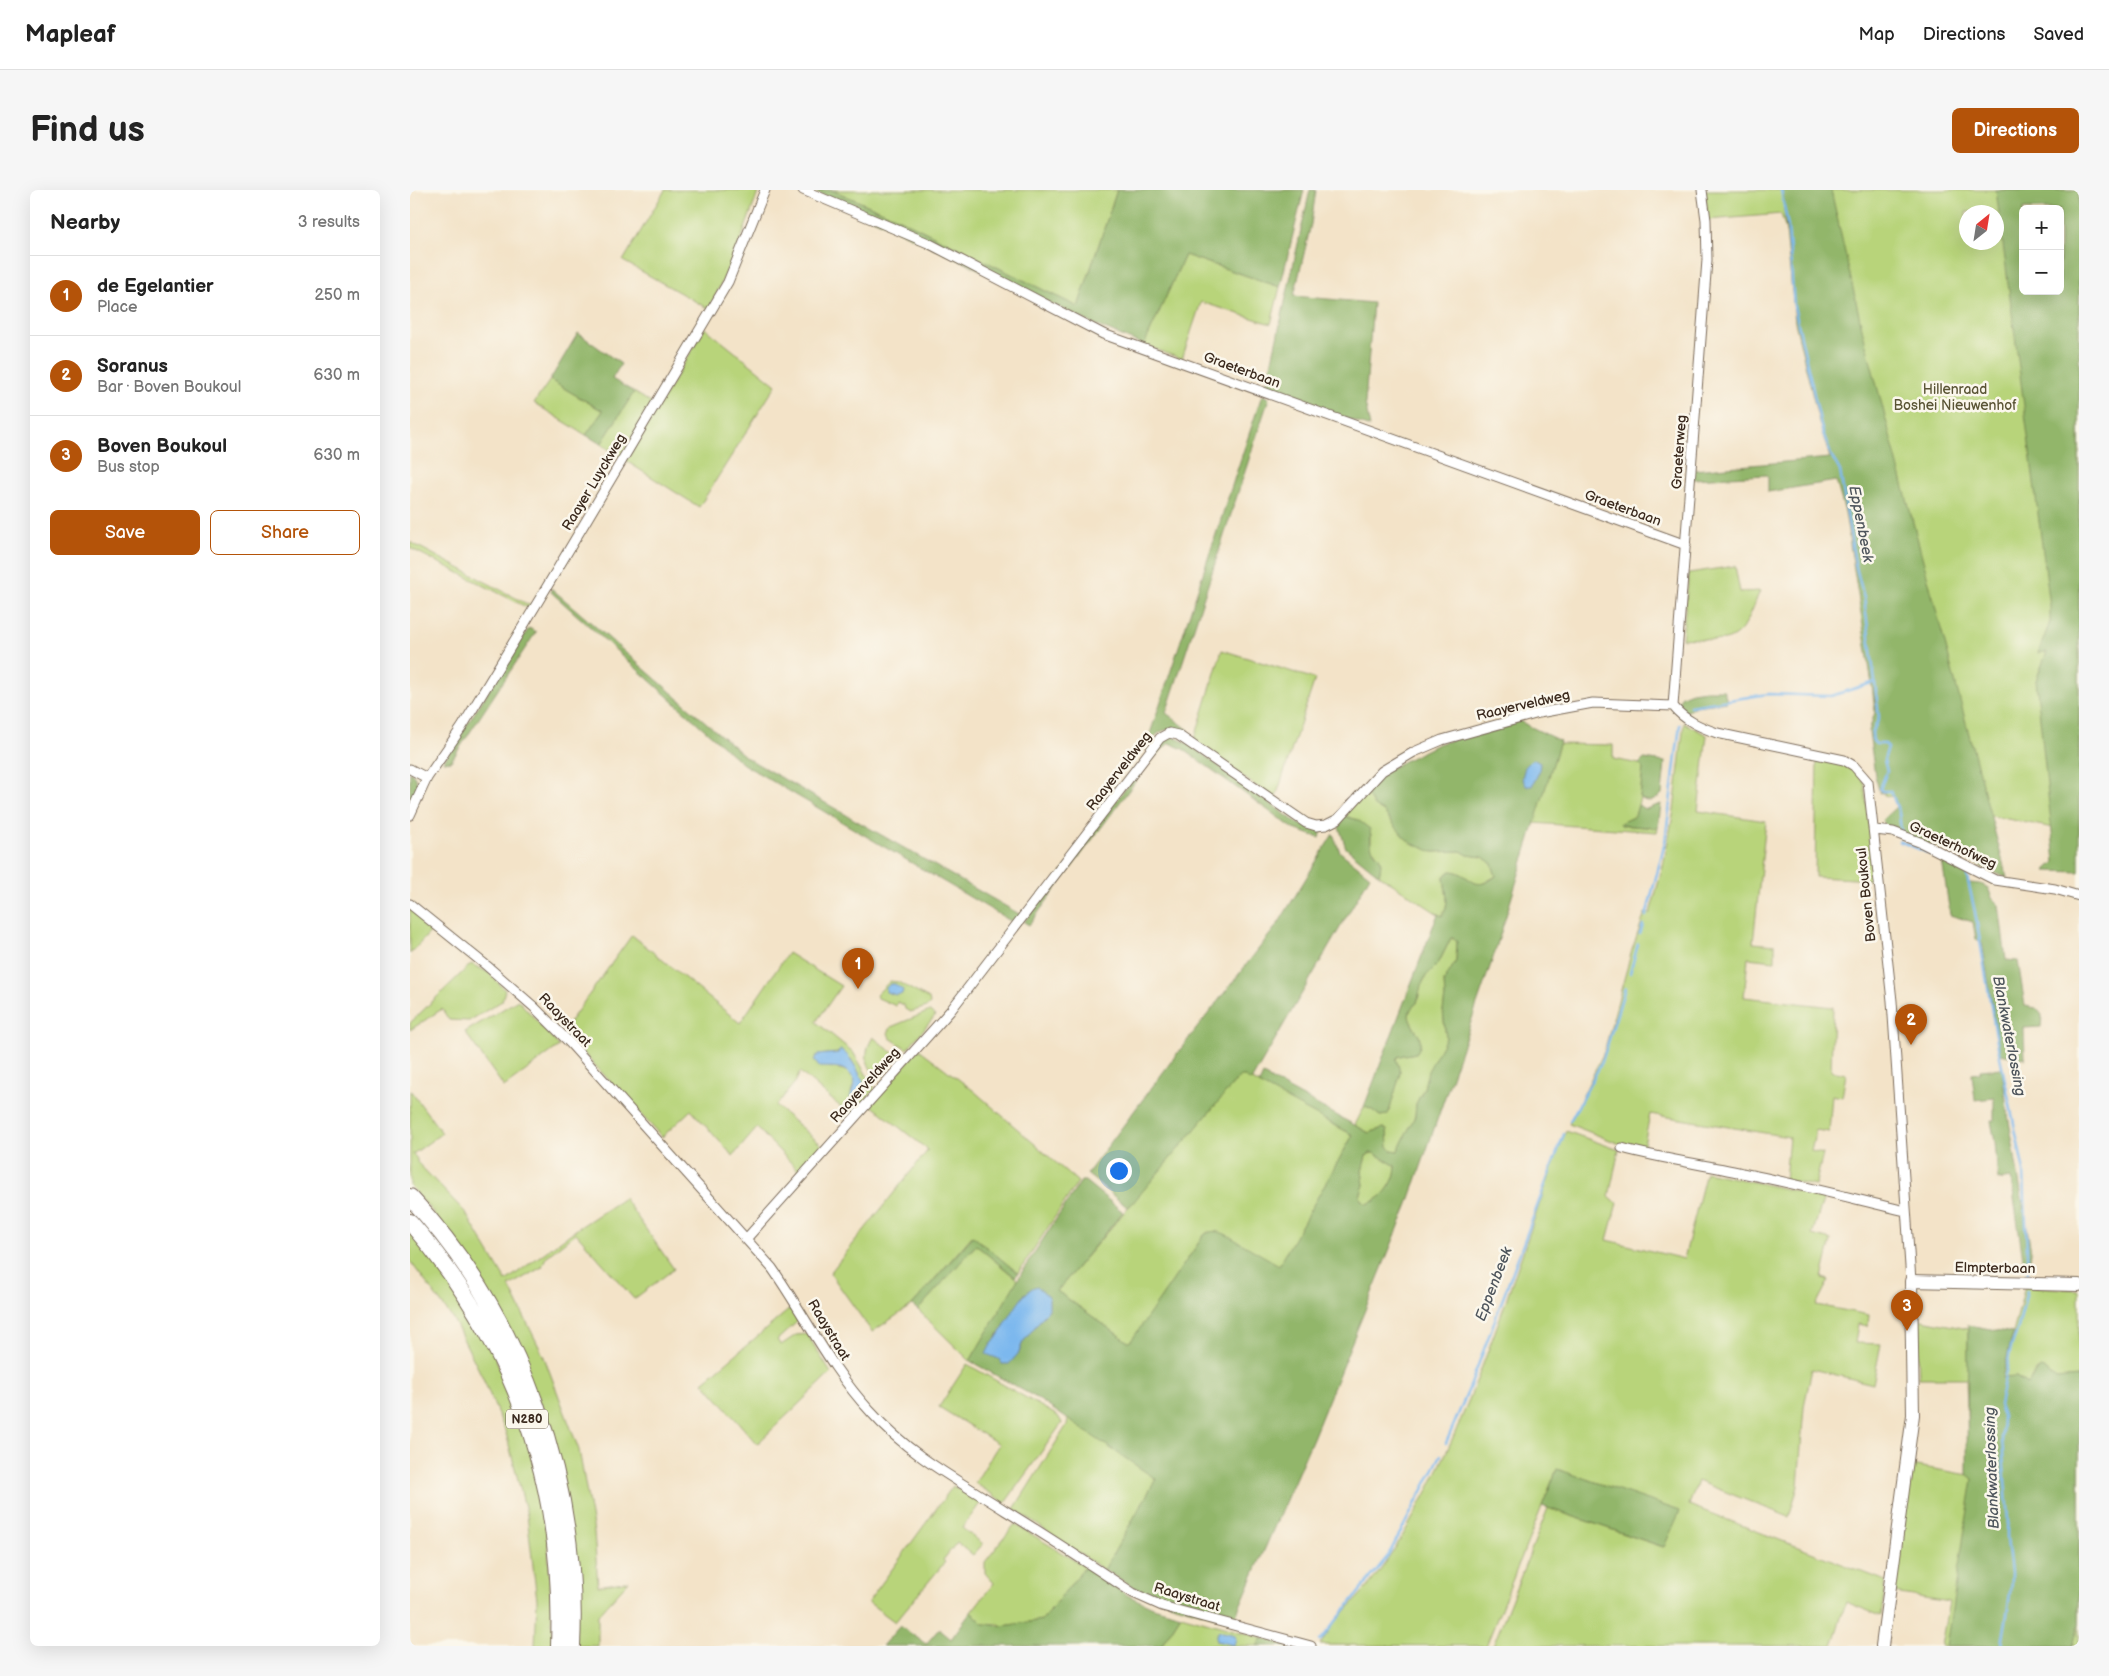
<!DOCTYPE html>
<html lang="en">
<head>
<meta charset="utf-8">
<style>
	body { margin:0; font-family:"Balsamiq Sans",sans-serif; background:#f6f6f6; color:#222 }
	.controls { position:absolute; right:15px; top:15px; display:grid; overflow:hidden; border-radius:8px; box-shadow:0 5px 20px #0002 }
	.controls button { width:45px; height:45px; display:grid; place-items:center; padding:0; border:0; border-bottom:1px solid #e0e0e0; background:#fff; color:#222; font:25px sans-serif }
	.compass { position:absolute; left:1549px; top:15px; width:45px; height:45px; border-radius:50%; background:#fff; box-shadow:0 5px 20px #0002; rotate:30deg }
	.you { position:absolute; left:708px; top:980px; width:18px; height:18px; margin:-12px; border:4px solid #fff; border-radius:50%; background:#1a73e8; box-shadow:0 0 0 8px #1a73e833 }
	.badge { display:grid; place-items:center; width:32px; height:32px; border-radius:50%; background:#b45309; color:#fff; font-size:16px; font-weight:700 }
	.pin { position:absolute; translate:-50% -41px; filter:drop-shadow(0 1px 2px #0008) }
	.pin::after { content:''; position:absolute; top:26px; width:18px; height:15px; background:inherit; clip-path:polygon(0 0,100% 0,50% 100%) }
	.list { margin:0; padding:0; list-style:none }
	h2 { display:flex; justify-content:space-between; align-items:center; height:65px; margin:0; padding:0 20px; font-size:21px }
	h2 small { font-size:16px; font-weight:400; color:#767676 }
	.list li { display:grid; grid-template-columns:32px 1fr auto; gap:15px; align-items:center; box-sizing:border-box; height:80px; padding:0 20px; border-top:1px solid #e0e0e0 }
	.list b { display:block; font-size:19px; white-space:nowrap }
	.list p { margin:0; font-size:16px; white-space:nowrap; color:#767676 }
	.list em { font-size:16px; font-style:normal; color:#767676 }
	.actions { display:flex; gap:10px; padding:15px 20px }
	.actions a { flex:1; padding:11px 0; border:1px solid #b45309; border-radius:8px; text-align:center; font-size:18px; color:#b45309 }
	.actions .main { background:#b45309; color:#fff }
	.map { position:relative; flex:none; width:1669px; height:1456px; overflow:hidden; border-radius:8px }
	header { display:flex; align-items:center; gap:30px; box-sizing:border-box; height:70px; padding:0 25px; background:#fff; border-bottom:1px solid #e0e0e0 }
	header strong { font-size:24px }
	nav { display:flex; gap:28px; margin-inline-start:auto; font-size:18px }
	.intro { display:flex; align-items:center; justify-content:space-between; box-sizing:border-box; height:120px; padding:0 30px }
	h1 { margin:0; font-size:35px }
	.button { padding:12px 22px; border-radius:8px; background:#b45309; color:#fff; font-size:18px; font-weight:700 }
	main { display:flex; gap:30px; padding:0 30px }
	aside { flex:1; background:#fff; border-radius:8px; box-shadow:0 5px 20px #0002 }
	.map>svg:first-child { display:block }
	.green { fill:#b8d47a; stroke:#7a7f4c; fill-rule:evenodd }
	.forest { fill:#92b66a; stroke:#667044; fill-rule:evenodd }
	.water { fill:#7bb8ee; stroke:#5b7186 }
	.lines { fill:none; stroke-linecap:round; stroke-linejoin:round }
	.stream { stroke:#7bb8ee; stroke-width:2.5 }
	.street-casing { stroke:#7b6b5a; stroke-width:11 }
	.secondary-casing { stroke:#7b6b5a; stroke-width:14 }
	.highway-casing { stroke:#7b6b5a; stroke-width:18 }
	.street { stroke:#fff; stroke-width:9 }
	.secondary { stroke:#fff; stroke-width:12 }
	.highway { stroke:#fff; stroke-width:16 }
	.labels { text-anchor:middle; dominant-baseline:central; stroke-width:5; stroke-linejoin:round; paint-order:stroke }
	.shield { fill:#fbf7ec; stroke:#75685c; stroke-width:1 }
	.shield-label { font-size:12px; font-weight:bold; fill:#3b2a1e }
	.street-label { font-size:14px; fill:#3b2a1e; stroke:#fbf7ec }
	.park-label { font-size:14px; fill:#5a5435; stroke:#fbf7ec }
	.water-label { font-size:15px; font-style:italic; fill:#4e555c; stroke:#fbf7ec }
</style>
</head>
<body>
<header>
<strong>Mapleaf</strong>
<nav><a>Map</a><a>Directions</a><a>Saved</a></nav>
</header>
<div class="intro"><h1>Find us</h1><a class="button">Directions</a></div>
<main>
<aside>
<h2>Nearby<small>3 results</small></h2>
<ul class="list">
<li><span class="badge">1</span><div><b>de Egelantier</b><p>Place</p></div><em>250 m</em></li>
<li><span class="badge">2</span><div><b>Soranus</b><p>Bar · Boven Boukoul</p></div><em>630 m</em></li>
<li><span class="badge">3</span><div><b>Boven Boukoul</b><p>Bus stop</p></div><em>630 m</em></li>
</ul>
<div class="actions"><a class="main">Save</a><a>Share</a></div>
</aside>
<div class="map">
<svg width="1669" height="1456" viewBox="0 0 1669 1456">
	<rect width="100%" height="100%" fill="#fbf7ec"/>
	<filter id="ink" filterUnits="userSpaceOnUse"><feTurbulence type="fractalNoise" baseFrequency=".02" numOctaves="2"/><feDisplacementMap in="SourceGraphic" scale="10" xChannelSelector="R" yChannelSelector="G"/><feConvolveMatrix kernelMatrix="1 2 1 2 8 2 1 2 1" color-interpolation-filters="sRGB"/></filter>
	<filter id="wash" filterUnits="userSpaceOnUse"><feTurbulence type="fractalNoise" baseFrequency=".0096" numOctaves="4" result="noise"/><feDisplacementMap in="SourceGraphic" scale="20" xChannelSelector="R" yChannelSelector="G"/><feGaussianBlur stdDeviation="1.12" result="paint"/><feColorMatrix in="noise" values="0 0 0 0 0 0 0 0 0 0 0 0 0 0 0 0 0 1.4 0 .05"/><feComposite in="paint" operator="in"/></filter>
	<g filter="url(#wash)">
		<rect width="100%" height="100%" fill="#f3e3c8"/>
		<path class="green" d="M 255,0 L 349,0 L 327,60 L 299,119 L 213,71 Z
			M 422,0 L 707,0 L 668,117 L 485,27 Z
			M 1295,0 L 1669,0 L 1669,643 L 1474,605 L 1451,396 L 1412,161 L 1371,24 L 1298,30 ZM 1613,19 L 1650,19 L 1650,101 L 1613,101 ZM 1556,22 L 1586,22 L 1586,52 L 1556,52 Z
			M 775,65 L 870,97 L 861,134 L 791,112 L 772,169 L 734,155 Z
			M 295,138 L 366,195 L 289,317 L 216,271 Z
			M 140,190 L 193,221 L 176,245 L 124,213 Z
			M 224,202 L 243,214 L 211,267 L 191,254 Z
			M 0,352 L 121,416 L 120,419 L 0,358 Z
			M 1325,376 L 1330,402 L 1350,401 C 1342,418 1336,446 1315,450 C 1304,452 1286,447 1272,449 L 1279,383 Z
			M 812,460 L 905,489 L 865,610 L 784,551 Z
			M 1274,533 L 1297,545 L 1288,621 L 1356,631 L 1343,753 L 1365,755 L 1365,771 L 1338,768 L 1334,807 L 1423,817 L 1421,881 L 1436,884 L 1432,907 L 1422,905 L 1419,942 L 1406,940 L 1401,961 L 1413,964 L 1405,996 L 1375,990 L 1379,947 L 1240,924 L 1233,960 L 1210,954 L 1159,934 L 1194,862 L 1222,760 L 1235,723 L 1240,723 L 1253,676 L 1264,620 Z
			M 1149,554 L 1203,555 L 1203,569 L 1229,574 L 1233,578 L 1230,608 L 1225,626 L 1211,633 L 1211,635 L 1248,638 L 1247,642 L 1124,633 Z
			M 1407,567 L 1433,573 L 1441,578 L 1454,592 L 1466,690 L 1405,687 Z
			M 955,601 L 964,616 L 974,622 L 981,631 L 1023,662 L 1051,661 L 1058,665 L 1073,667 L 1082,674 L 1086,686 L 1070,695 C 1058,691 1053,682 1041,681 L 1034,686 C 1035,703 1041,710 1032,726 L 1028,724 L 969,685 C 972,673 970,666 961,657 L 961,644 L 948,630 L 934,626 Z
			M 0,718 L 24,738 L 0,764 Z
			M 222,745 L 330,833 L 378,763 L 431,796 L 406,832 L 443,862 L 465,899 L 441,926 L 390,882 L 386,891 L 366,916 L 414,957 L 391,983 L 347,938 L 323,966 L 281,920 L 252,947 L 153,841 ZM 428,863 L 441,869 L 451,887 L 441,903 L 445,890 C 434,874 426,882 415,875 C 412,873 409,868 407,865 Z
			M 1041,748 L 1047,751 L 1046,771 L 1034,791 L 1035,807 L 1033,821 L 1036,848 L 1016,889 L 1014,898 L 1006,914 L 1005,926 L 990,958 L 988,961 L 981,960 L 977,956 L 977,940 L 973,938 L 959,943 L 945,935 L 954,917 L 961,919 L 970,926 L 977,925 L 979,922 L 990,881 L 986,869 L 989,866 L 1006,863 C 1023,843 983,831 1007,813 L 1011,796 L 1016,786 L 1028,774 Z
			M 61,774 L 79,783 L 95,800 L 92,811 L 59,831 L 39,830 L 32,819 L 0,840 L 0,833 Z
			M 480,791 L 488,792 L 519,809 L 520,814 L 517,817 L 500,822 L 495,819 L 494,815 L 487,812 L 486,816 L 468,808 L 466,805 Z
			M 108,810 L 149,856 L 94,897 L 55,842 Z
			M 520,821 L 525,826 L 497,859 L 480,848 L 478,843 L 481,837 Z
			M 463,847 L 488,867 L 473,886 L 467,887 C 454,873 454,862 463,847 Z
			M 509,859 L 564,901 L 668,992 L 608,1083 L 562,1046 L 502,1115 L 462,1142 L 420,1083 L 518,960 L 461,915 Z
			M 833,885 L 943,945 L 869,1076 L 798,1042 L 794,1045 L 721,1152 L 718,1152 L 647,1101 L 830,886 Z
			M 0,900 L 32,943 L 3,964 L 7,969 L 7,972 L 55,1022 L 96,1091 L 164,1041 L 214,1008 L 264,1079 L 224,1109 L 166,1043 L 136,1067 L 132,1077 L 99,1096 L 134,1167 L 169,1260 L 184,1342 L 188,1396 L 219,1391 L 188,1425 L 188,1456 L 166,1456 L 144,1249 L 22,1021 L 0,996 Z
			M 1156,941 L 1209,960 L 1199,1006 L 1207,1013 L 1197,1050 L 1274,1069 L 1296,982 L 1414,1007 L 1402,1045 L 1421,1050 L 1412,1088 L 1419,1090 L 1406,1115 L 1459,1125 L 1458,1136 L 1448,1134 L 1445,1153 L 1471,1154 L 1463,1194 L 1402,1179 L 1394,1216 L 1388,1296 L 1379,1327 L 1288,1291 L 1279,1315 L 1476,1391 L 1471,1426 L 1436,1412 L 1422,1456 L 1083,1456 L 1138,1318 L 1253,1357 L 1260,1342 L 1147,1279 L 1076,1456 L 910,1455 C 923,1432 943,1414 960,1394 C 984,1364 1003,1328 1021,1294 C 1078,1181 1111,1059 1156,941 Z
			M 961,963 L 964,963 L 986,976 C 986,992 972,1011 956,1014 L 952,1010 L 950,1006 L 954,995 L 952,981 L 956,966 Z
			M 0,1041 L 11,1052 L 81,1157 L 106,1219 L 126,1281 L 138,1352 L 143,1456 L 125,1456 L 127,1410 L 117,1325 L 96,1243 L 72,1186 L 43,1129 L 0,1071 Z
			M 566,1055 L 608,1090 L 560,1171 L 508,1120 Z
			M 1615,1096 L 1669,1100 L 1669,1187 L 1646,1189 L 1634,1179 L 1627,1180 L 1617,1194 L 1606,1187 L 1669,1256 L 1669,1456 L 1531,1456 L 1539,1412 L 1484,1403 L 1501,1275 L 1559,1285 L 1556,1188 L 1509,1188 L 1507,1129 L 1558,1139 L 1558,1158 L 1594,1179 Z
			M 381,1118 L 388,1131 L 367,1150 L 371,1155 L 386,1145 L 397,1144 L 421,1183 L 347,1254 L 293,1192 Z
			M 557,1174 L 648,1226 L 652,1233 L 595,1313 L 565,1293 L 589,1254 L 529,1217 Z
			M 658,1228 L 746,1289 L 694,1380 L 604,1319 L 657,1235 Z
			M 543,1296 L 571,1312 L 552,1338 L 573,1354 L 563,1365 L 547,1352 L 533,1370 L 535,1372 L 485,1432 L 458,1412 Z
			M 605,1334 L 675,1377 L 632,1430 L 593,1436 L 589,1434 L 574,1434 L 561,1422 L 584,1393 L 575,1383 L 575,1372 Z
			M 771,1425 L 852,1448 L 847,1456 L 751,1456 Z"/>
		<path class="forest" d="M 402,0 L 422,0 L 485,27 L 668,117 L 707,0 L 894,0 L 870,97 L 775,65 L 734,155 L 690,137 Z
			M 900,0 L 906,0 L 901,34 L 884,106 L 963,113 L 955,213 L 960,237 L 861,201 L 856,197 Z
			M 1372,0 L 1421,0 L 1453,143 L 1597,688 L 1536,660 L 1478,639 L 1472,630 L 1486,617 L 1481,601 L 1470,603 L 1465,586 L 1459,541 L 1466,519 L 1435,322 L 1426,291 L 1358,302 L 1358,287 L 1356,285 L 1283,289 L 1284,280 L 1420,268 L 1409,232 L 1385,132 Z
			M 1586,0 L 1669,0 L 1669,682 L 1635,681 L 1645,672 L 1626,490 L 1637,462 L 1628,463 L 1640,432 L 1640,416 ZM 1613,19 L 1650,19 L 1650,101 L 1613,101 Z
			M 168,143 L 211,174 L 202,189 L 224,202 L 191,254 L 176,245 L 193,221 L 140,190 Z
			M 852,205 L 859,208 L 756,523 L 779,540 L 775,545 C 753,535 751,540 736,556 Z
			M 141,398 L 337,568 L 611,725 L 604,733 L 333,574 L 141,402 Z
			M 119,438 L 126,442 L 41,571 L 33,572 Z
			M 1296,500 L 1314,500 L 1317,512 L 1286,516 L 1276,522 L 1272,520 L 1268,511 L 1272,506 L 1282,502 Z
			M 1109,531 L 1150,551 L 1083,768 L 998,1014 L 903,1248 L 823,1432 L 743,1408 L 694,1380 L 746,1289 L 625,1207 L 560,1171 L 615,1077 L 671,991 L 675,991 L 713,1022 L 647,1101 L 718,1152 L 721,1151 L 794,1045 C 800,1040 807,1041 815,1044 L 869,1075 L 943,945 L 852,896 L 849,894 L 853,885 L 959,943 L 973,938 L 977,940 L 978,956 L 981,960 L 988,961 L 1005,926 L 1006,914 L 1014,898 L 1018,881 L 1036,848 L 1033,821 L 1035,807 L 1034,791 L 1046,771 L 1047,751 L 1043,748 L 1041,748 L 1028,774 L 1016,786 L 1011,796 L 1007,813 C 983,831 1023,843 1006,863 L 989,866 L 986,869 L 990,881 L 989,888 L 979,922 L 977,925 L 970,926 L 961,919 L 954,917 L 1022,739 L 1028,724 L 1032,726 C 1041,712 1035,702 1034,686 L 1041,681 C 1062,683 1062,705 1086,686 L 1082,674 L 1073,667 L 1058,665 L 1051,661 L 1023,662 L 1001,653 L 993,646 L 974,622 L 964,616 L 955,601 L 971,583 L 1028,554 ZM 960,963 L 964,963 L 986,976 C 986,992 972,1011 956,1014 L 951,1010 L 950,1006 L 954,995 L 952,981 L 956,966 ZM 615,1103 L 639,1119 L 613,1152 L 608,1164 L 592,1174 L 580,1156 L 610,1113 Z
			M 762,546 L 777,553 L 887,633 L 901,639 L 912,639 L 910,648 L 884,639 L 773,559 L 759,553 L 739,573 L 619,735 L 614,732 L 752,550 Z
			M 1234,569 L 1255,572 L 1252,604 C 1244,611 1240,614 1230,608 L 1233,578 L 1229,574 Z
			M 0,582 C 13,593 6,605 0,619 Z
			M 1251,614 L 1248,638 L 1211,635 L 1210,633 L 1225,626 L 1228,615 L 1236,619 Z
			M 934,626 L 948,630 L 960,639 C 961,644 960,650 961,655 C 965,669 975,662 969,685 L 936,658 L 929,637 L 931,633 L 930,630 Z
			M 923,644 L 930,662 L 960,686 L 841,891 L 833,886 L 830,886 L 721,1015 L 717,1017 L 677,984 L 766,865 L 868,734 Z
			M 1532,669 L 1555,680 L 1559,693 L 1571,694 L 1578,698 L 1582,708 L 1589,715 L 1596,770 L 1608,771 L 1615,816 L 1626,818 L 1632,825 L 1631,837 L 1614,838 L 1615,869 L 1590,864 L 1572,752 L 1566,749 L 1563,732 L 1540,725 Z
			M 1592,878 L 1597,919 L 1621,1062 L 1619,1076 L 1614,1076 L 1601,988 L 1588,990 L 1585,952 L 1581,931 L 1584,930 L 1584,908 L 1565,910 L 1562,884 L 1570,883 L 1570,880 Z
			M 563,1046 L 608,1083 L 605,1087 L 566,1055 L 508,1120 L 502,1115 Z
			M 1558,1135 L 1603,1143 L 1592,1188 L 1606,1187 L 1617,1194 L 1630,1178 L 1634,1179 L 1646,1189 L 1669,1187 L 1669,1433 L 1663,1456 L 1536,1456 L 1563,1289 L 1557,1284 Z
			M 1147,1279 L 1270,1321 L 1254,1357 L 1132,1316 Z
			M 675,1377 L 719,1406 L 743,1417 L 771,1425 L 751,1456 L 472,1456 L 490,1436 L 516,1454 L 529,1439 L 541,1449 L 561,1422 L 574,1434 L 593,1436 L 632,1430 Z
			M 852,1448 L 882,1456 L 847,1456 Z"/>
		<path class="water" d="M 1123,569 L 1130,573 L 1129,582 L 1122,596 L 1116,596 L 1112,588 L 1115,577 Z
			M 480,794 L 485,794 L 493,800 L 492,804 L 486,805 L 476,802 L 476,798 Z
			M 430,860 C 438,861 454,889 455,898 L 444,910 L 440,908 L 445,890 C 434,874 424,878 409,877 L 404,870 L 407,865 L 428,863 Z
			M 627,1096 L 639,1107 L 639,1119 L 613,1152 L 608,1164 L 599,1174 L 592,1174 L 589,1169 L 576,1164 L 580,1156 C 594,1142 610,1100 627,1096 Z
			M 809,1441 L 825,1445 L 826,1450 L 823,1455 L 806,1451 L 806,1445 Z"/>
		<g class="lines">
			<path class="stream" d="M 1465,493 L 1469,528 L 1462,543 L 1463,551 L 1466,554 L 1475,554 L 1478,557 L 1474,570 L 1477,581 L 1470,599 L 1472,601 L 1481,601 L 1489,623 L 1491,641
				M 1280,516 L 1358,504 L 1421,506 L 1465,492 L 1454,408 L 1445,373 L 1430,281 L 1421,265 L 1412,240 L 1384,116 L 1378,37 L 1371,0
				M 1489,651 L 1531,668 L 1556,682 L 1565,722 L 1588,857 L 1614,982 L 1618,1088
				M 1236,726 L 1255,652 L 1270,535
				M 1230,744 L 1233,735
				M 1220,783 L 1228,754
				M 1160,931 L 1192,872 L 1215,798
				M 1036,1253 L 1061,1194 L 1154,944
				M 910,1451 L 978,1366 L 1031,1265
				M 1592,1456 C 1595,1433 1601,1409 1601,1386 C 1601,1368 1594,1349 1598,1331 L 1592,1249 L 1593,1226 L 1589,1215 L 1601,1157 L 1608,1138 L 1617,1101"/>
		</g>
	</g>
	<g filter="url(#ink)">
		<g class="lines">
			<defs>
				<path id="street" d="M 393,0 L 518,53 L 693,144 L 1276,355
					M 1292,0 L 1296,30 L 1297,70 L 1263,516 C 1274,530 1290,537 1307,543 L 1434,570 L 1444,576 L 1458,592 L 1482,811 L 1501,1091
					M 0,579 L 17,588
					M 0,625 L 17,588 L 52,537 L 129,410 L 318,92 L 355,0
					M 1465,640 L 1483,642 L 1512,653 L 1585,690 L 1645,699 L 1669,706
					M 0,714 L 77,776 L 124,817 L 160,853 L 362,1078 C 395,1125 420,1178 460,1221 C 499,1265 547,1290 596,1321 C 639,1347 681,1375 723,1403 L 752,1416 L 901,1456
					M 1212,958 C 1252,969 1292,974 1332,983 C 1387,994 1441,1008 1496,1021
					M 336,1049 L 541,820 L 750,548 L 759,543 L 768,545 L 896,633 L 906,636 L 916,635 L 928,629 L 972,581 L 1004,562 L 1032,550 L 1129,523 L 1183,513 L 1263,516"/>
				<path id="secondary" d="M 1472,1456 L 1503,1225 L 1501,1091 L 1669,1095"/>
				<path id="highway" d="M 0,1007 C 112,1126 170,1294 162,1456
					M 0,1032 C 105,1153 155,1296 149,1456"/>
			</defs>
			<use href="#street" class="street-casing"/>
			<use href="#secondary" class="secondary-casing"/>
			<use href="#highway" class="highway-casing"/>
			<use href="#street" class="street"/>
			<use href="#secondary" class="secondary"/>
			<use href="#highway" class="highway"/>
		</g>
	</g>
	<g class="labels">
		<rect class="shield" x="96" y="1219.5" width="42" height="19" rx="4"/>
		<g class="shield-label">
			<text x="117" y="1229">N280</text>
		</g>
		<g class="street-label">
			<text transform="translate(832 180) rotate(20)">Graeterbaan</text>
			<text transform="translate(1269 262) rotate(-86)">Graeterweg</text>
			<text transform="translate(184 292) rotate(-59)">Raayer Luyckweg</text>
			<text transform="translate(1213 318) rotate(20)">Graeterbaan</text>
			<text transform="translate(1113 515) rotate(-13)">Raayerveldweg</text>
			<text transform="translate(709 581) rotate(-52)">Raayerveldweg</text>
			<text transform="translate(1543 655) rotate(25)">Graeterhofweg</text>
			<text transform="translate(1456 705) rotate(-96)">Boven Boukoul</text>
			<text transform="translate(155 830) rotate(46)">Raaystraat</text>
			<text transform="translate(455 895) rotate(-48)">Raayerveldweg</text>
			<text transform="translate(1585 1078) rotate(1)">Elmpterbaan</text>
			<text transform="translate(419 1140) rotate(59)">Raaystraat</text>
			<text transform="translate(777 1407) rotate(17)">Raaystraat</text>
		</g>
		<g class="park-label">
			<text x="1545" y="199">Hillenraad<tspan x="1545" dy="16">Boshei Nieuwenhof</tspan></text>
		</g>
		<g class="water-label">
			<text transform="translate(1451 334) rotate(79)">Eppenbeek</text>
			<text transform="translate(1599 846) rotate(79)">Blankwaterlossing</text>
			<text transform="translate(1084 1094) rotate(-69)">Eppenbeek</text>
			<text transform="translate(1582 1278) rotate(-92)">Blankwaterlossing</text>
		</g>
	</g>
</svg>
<div class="controls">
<button>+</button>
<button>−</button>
</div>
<svg class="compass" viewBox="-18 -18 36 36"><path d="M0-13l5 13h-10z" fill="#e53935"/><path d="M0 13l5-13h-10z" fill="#767676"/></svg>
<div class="you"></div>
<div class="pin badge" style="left:448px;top:799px">1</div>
<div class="pin badge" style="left:1501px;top:855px">2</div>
<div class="pin badge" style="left:1497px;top:1141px">3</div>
</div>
</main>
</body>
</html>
